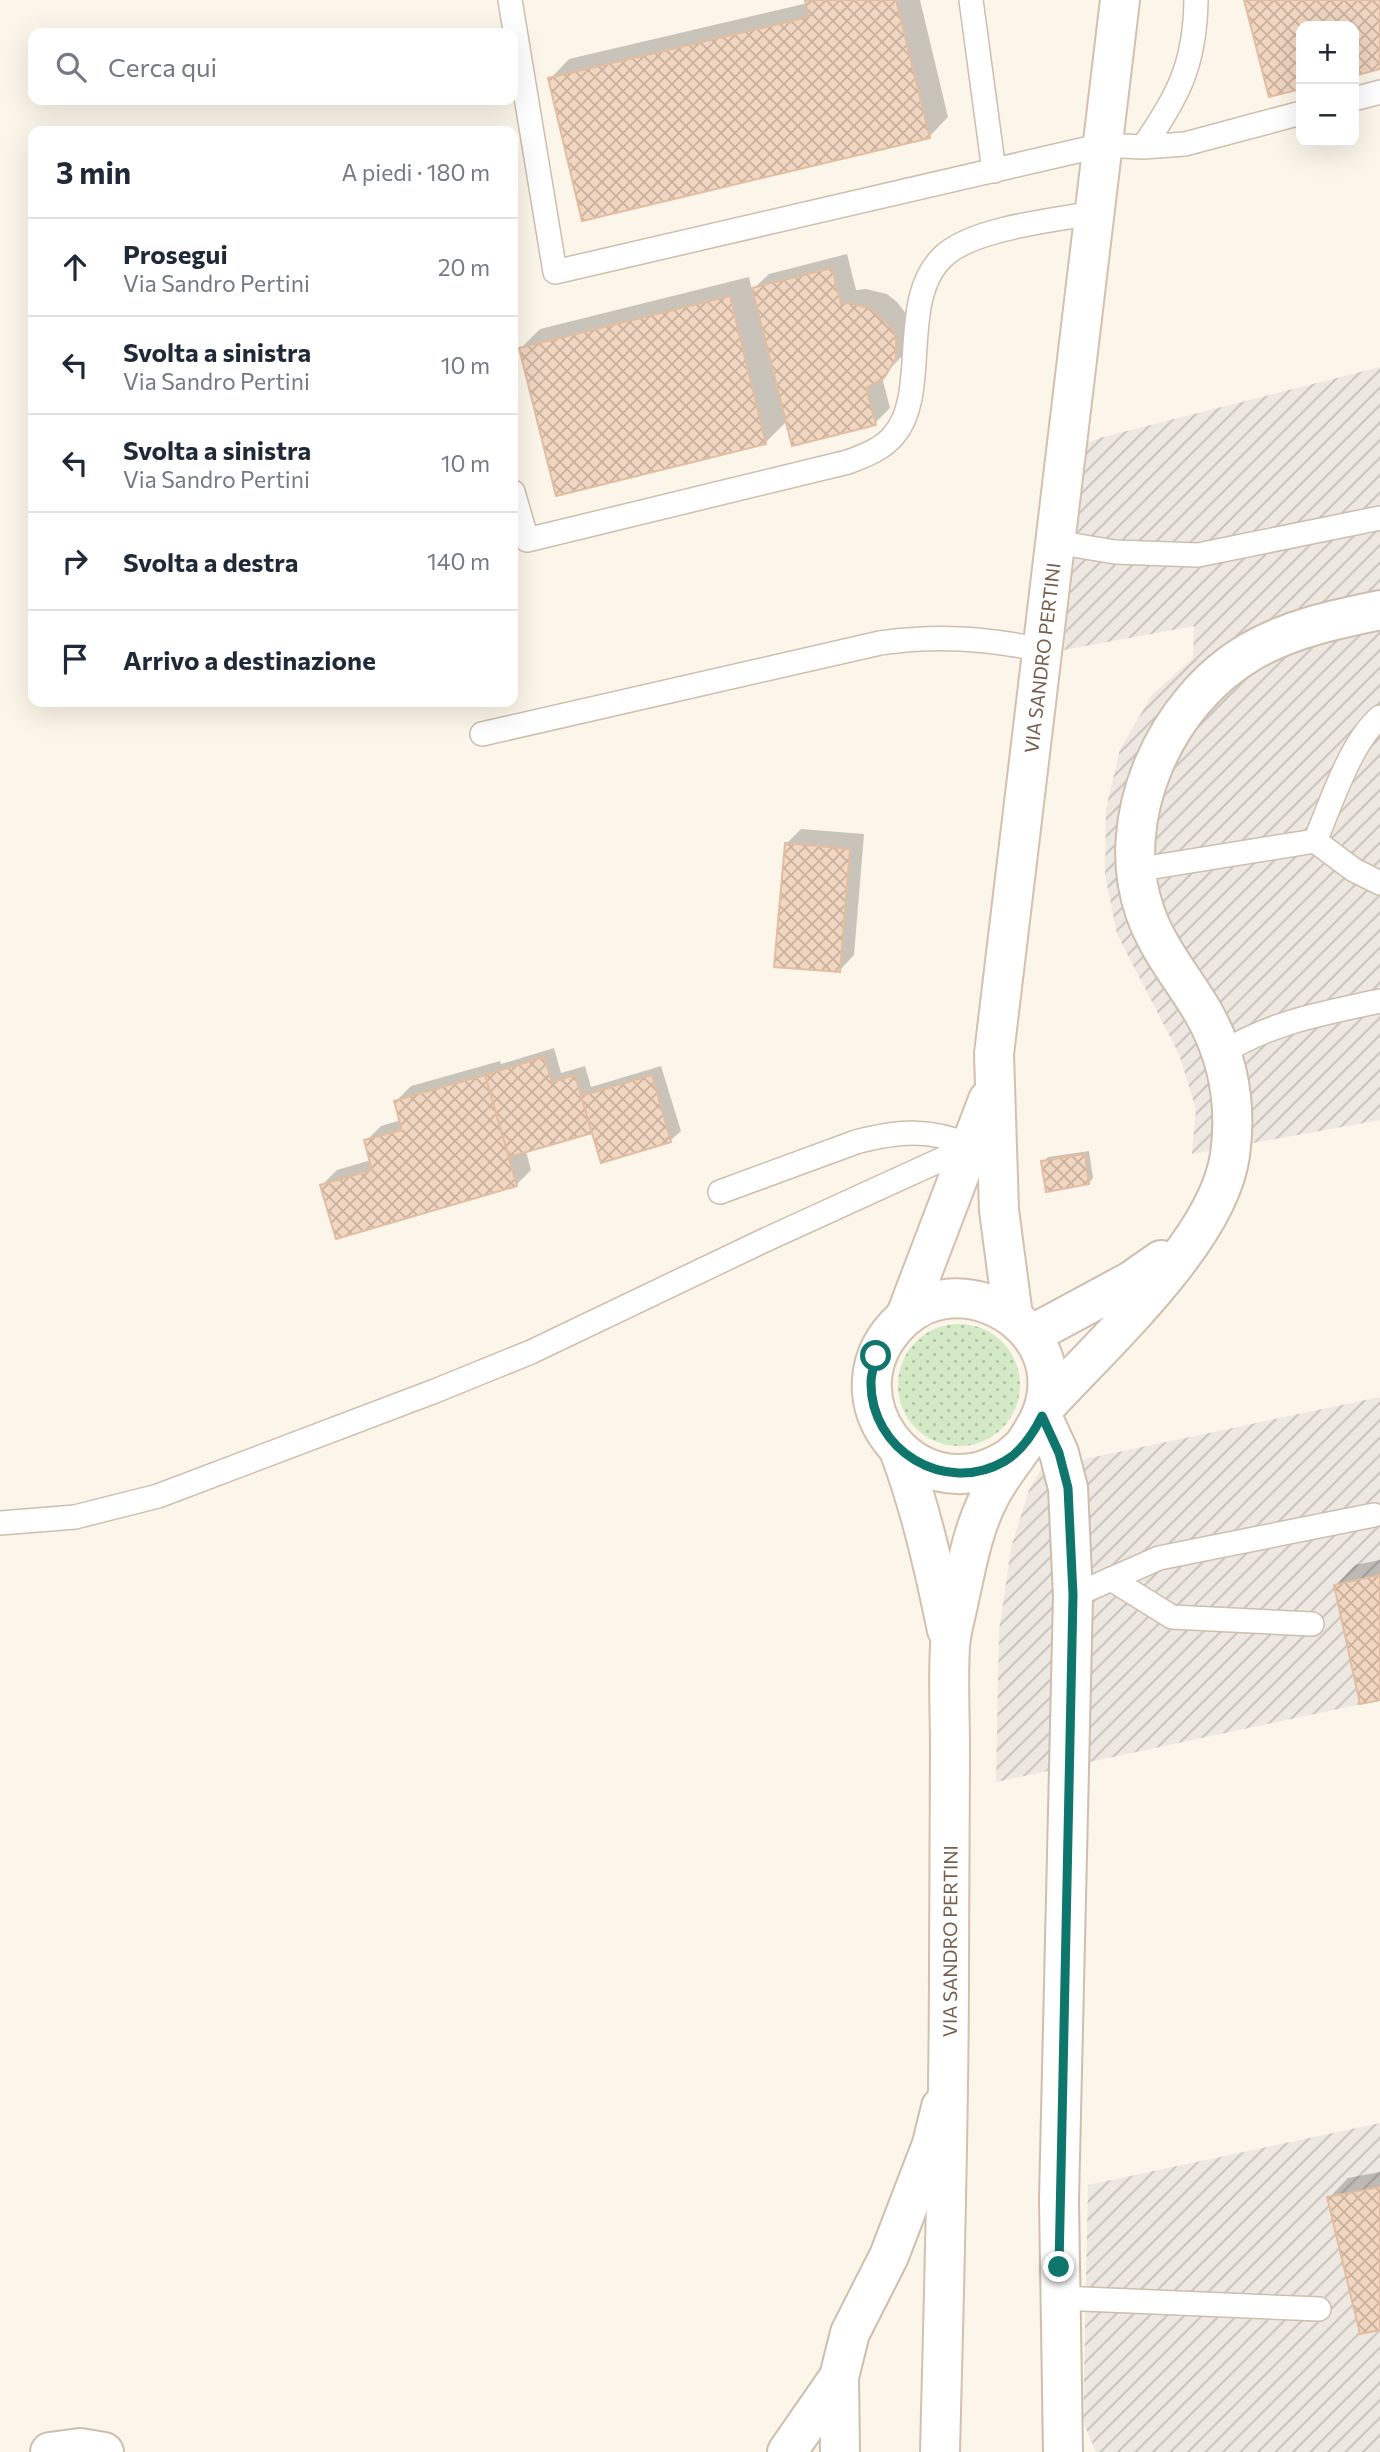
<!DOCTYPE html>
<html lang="it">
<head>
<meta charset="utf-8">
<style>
	body { margin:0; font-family:Commissioner,sans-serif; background:#f2f2f3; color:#1f2937 }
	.controls { position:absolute; right:21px; top:21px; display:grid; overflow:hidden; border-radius:14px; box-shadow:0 7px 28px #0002 }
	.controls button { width:63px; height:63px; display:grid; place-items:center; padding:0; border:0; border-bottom:2px solid #e0e1e3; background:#fff; color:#1f2937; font:35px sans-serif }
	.stop { position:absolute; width:21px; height:21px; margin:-16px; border:5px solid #0f766e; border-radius:50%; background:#fff }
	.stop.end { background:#0f766e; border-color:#fff; box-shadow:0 2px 7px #0008 }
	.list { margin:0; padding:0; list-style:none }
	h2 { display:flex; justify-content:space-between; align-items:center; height:91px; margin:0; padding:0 28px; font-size:30px }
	h2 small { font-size:23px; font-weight:400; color:#747a83 }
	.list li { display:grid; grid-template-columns:46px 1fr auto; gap:21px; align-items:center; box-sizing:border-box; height:98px; padding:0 28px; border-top:2px solid #e0e1e3 }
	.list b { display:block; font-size:26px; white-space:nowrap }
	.list p { margin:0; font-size:23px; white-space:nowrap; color:#747a83 }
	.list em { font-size:23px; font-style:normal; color:#747a83 }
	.icon { flex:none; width:38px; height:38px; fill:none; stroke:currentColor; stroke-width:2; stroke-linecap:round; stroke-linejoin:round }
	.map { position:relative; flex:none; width:1380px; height:2452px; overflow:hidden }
	.search { position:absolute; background:#fff; box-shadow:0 7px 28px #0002; left:28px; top:28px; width:490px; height:77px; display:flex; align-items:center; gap:18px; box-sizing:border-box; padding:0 24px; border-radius:14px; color:#747a83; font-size:26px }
	.panel { position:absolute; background:#fff; box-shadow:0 7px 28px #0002; left:28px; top:126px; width:490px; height:581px; border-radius:14px }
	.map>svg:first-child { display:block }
	.industrial { fill:url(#industrial-furrows) }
	.grass { fill:url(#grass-dots) }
	.shadow { fill:#0003 }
	.building { fill:url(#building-cross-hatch); stroke:#e3bda1; stroke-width:2 }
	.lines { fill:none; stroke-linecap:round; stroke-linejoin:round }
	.lane-casing { stroke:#cebeae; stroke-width:26 }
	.street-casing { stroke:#cebeae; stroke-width:42 }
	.secondary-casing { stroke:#d3c0ae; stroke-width:42 }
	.lane { stroke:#fff; stroke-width:23 }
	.street { stroke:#fff; stroke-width:38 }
	.secondary { stroke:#fff; stroke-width:38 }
	.route { stroke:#0f766e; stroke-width:9 }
	.labels { text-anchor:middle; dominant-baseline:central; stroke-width:5; stroke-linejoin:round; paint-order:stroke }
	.street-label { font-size:19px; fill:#765d4c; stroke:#fff9ef }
</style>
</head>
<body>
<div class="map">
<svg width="1380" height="2452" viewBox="0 0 1380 2452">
	<defs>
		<pattern id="industrial-furrows" width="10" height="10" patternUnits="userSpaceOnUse" patternTransform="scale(1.75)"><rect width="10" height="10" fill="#ede8e2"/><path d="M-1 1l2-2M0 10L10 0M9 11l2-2" fill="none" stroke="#c5bfb9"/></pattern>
		<pattern id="grass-dots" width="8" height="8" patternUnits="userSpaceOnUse" patternTransform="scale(1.75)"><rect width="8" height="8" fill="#d4eac7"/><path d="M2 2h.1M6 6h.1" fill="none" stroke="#b1c1a4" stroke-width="1.8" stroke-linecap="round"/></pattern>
		<pattern id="building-cross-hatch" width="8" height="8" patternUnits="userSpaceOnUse" patternTransform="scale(1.75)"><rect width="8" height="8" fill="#f1d6c1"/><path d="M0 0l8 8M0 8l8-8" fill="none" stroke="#c8b19f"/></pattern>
	</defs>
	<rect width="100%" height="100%" fill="#fcf5e9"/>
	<path class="industrial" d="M 1380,367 L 1380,1120 L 1192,1154 L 1196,1109 L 1179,1054 L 1117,934 L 1105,875 L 1106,809 L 1120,749 L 1152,695 L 1193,658 L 1194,626 L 1064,650 L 1082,445 L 1103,437 Z
		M 1380,1397 L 1380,1700 L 996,1782 L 999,1631 L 1011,1548 L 1029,1490 L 1042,1468 Z
		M 1380,2123 L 1380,2452 L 1096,2452 L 1083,2422 L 1088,2185 Z"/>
	<path class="grass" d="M898 1385a61 61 0 1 1 122 0a61 61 0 1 1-122 0Z"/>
	<path class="shadow" d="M 807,0 L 920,0 L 948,117 L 929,137 L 550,79 L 569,59 L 808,3 Z
		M 1245,0 L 1380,0 L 1380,67 L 1354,74 L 1354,26 L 1301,26 L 1301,87 L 1270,95 Z
		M 847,254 L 856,290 L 866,289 L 887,294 L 897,302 L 911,320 L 906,352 L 882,377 L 890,408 L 875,423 L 787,421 L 765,443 L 521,348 L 540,329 L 749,277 L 752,290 L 769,274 Z
		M 801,829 L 864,834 L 854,955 L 839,971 L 786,844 Z
		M 554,1048 L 561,1073 L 585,1066 L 591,1087 L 661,1066 L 681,1131 L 670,1141 L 593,1131 L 526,1151 L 531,1170 L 516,1185 L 322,1185 L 337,1170 L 371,1160 L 366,1141 L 381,1126 L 401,1120 L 396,1101 L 411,1086 L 500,1061 L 501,1064 Z
		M 1089,1151 L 1093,1178 L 1089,1183 L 1043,1162 L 1048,1157 Z
		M 1380,1560 L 1380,1698 L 1336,1585 L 1355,1565 Z
		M 1380,2172 L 1380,2328 L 1329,2198 L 1348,2178 Z"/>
	<path class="building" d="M 805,0 L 896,0 L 930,138 L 582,221 L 548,78 L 809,17 Z
		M 1244,0 L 1380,0 L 1380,69 L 1354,76 L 1354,26 L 1301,26 L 1301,89 L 1269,97 Z
		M 832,268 L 841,304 L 850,303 L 871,309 L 891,327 L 896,336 L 896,358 L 884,378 L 866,388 L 876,425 L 792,446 L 752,288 Z
		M 730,296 L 766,444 L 556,496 L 519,348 Z
		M 785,843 L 850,849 L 840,972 L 774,967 Z
		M 544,1057 L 552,1082 L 575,1075 L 592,1133 L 509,1157 L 485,1075 Z
		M 485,1075 L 517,1186 L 336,1239 L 320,1185 L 372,1170 L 364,1140 L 402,1130 L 394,1101 Z
		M 652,1075 L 671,1142 L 601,1163 L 581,1096 Z
		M 1085,1154 L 1089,1184 L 1046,1192 L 1041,1161 Z
		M 1380,1575 L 1380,1700 L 1360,1704 L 1334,1585 Z
		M 1380,2187 L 1380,2330 L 1360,2334 L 1327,2197 Z"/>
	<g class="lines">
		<defs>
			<path id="lane" d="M 510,0 L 555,272 L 1103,145 L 1143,147 L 1185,144 L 1301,113
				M 971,0 L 994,171
				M 1354,99 L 1380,92
				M 1143,147 C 1179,95 1195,64 1196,0
				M 513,492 L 527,540 L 848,462 C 864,456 883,449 894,435 C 931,392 896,296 946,254 C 977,228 1054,220 1094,213
				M 1055,542 L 1115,552 L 1198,555 L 1380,518
				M 482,734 L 880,643 C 937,635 985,638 1042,650
				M 1315,841 L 1354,870 L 1380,883
				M 1135,870 L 1315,841 C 1331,804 1350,743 1380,717
				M 1222,1053 C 1271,1022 1325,1013 1380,1001
				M 720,1192 L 856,1142 C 899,1131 930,1128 971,1146
				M 0,1523 L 75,1517 L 158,1496 L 435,1391 L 531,1352 L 763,1241 L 971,1146
				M 1111,1579 L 1172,1617 L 1312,1624
				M 1073,1596 L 1159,1558 L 1374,1515
				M 1060,2298 L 1319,2309"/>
			<path id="street" d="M 1031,1335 L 1131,1281 L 1161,1260
				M 1044,1408 C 1102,1344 1218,1241 1230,1155 C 1237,1105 1228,1056 1203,1012 C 1183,978 1158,950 1145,912 C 1112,818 1166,701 1250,652 C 1289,629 1336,619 1380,610
				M 1042,1416 L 1059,1453 L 1068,1488 L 1073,1596 L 1059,2200 L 1063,2452
				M 50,2452 L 80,2448 L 104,2452
				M 787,2452 L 839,2377
				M 840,2452 L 839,2377 L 850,2333 L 889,2256 L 932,2144 L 941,2107"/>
			<g id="secondary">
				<path d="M 906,1315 L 988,1100"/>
				<path id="s1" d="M 1013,1316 L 999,1210 L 994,1054 L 1120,0"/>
				<path d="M 899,1450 C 921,1509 934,1568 947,1630"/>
				<path id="s2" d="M 940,2452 C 944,2289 949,2125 949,1962 C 949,1891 950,1820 950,1749 C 950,1715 948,1680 950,1646 C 951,1631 956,1615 959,1600 C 967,1564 973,1527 991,1494 C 1013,1452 1056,1421 1046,1368 C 1033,1306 950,1275 903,1319 C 822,1393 914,1514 1004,1461 C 1011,1458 1017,1451 1022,1447"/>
			</g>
		</defs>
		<use href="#lane" class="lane-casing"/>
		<use href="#street" class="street-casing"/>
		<use href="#secondary" class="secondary-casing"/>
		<use href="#lane" class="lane"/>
		<use href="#street" class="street"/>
		<use href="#secondary" class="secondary"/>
	</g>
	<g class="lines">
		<path class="route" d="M 876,1356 C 875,1364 871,1373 871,1382 C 870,1450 945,1496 1005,1461 C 1022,1451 1033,1434 1042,1416 L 1059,1453 L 1068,1488 L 1073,1595 L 1059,2267"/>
	</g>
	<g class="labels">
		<g class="street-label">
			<text stroke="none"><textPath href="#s1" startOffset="662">VIA SANDRO PERTINI</textPath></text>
			<text stroke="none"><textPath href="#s2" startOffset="511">VIA SANDRO PERTINI</textPath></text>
		</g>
	</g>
</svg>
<div class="controls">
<button>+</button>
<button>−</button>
</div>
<div class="stop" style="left:876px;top:1356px"></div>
<div class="stop end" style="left:1059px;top:2267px"></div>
<div class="search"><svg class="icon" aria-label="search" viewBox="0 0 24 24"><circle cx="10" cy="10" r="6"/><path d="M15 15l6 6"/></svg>Cerca qui</div>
<section class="panel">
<h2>3 min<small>A piedi · 180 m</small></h2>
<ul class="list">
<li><svg class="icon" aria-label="ahead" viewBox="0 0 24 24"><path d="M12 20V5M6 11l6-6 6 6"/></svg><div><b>Prosegui</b><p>Via Sandro Pertini</p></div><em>20 m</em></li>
<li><svg class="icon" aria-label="left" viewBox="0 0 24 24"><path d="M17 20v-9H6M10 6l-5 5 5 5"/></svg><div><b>Svolta a sinistra</b><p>Via Sandro Pertini</p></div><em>10 m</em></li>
<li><svg class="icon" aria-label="left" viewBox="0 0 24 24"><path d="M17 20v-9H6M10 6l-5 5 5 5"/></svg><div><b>Svolta a sinistra</b><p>Via Sandro Pertini</p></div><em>10 m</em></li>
<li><svg class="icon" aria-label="right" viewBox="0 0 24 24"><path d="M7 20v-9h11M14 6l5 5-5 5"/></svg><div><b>Svolta a destra</b></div><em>140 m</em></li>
<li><svg class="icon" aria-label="arrive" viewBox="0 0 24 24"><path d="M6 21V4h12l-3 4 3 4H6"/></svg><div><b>Arrivo a destinazione</b></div></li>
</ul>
</section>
</div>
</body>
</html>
